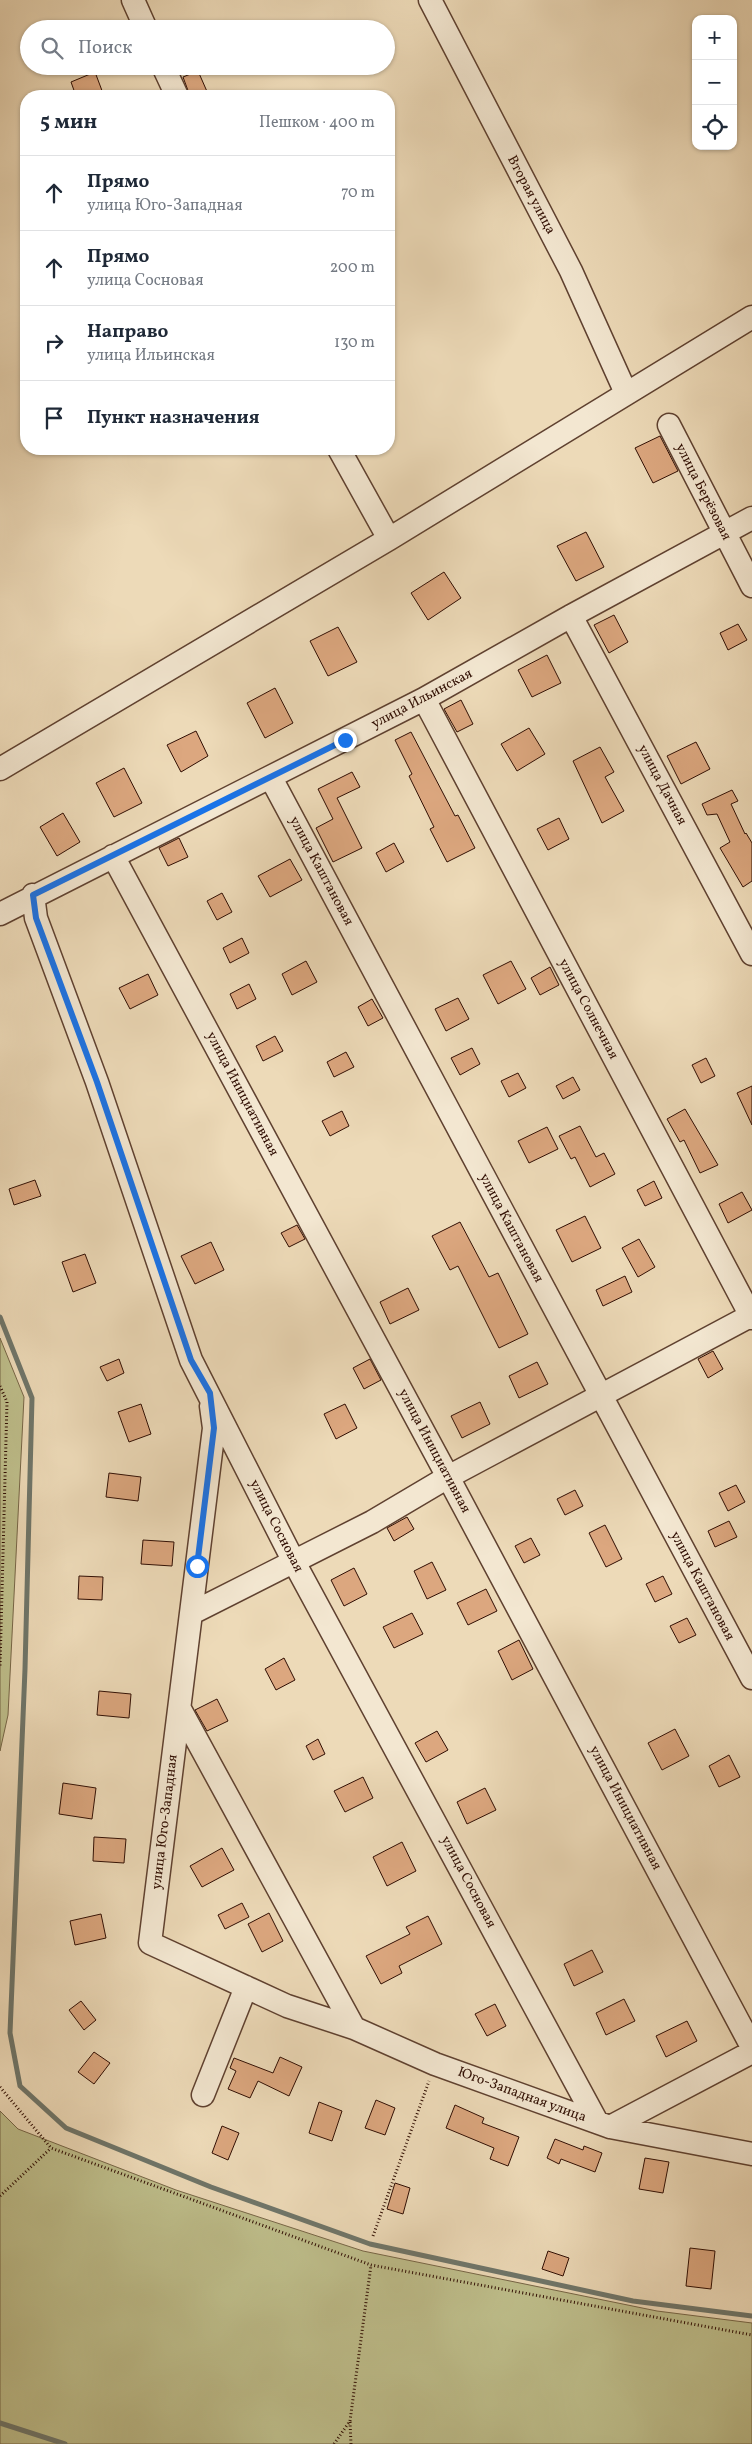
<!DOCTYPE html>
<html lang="ru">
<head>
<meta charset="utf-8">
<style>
	body { margin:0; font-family:Vollkorn,serif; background:#f2f2f3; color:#1f2937 }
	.controls { position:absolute; right:15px; top:15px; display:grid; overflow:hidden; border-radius:10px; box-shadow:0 1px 4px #0004 }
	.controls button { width:45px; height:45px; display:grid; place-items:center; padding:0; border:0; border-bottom:1px solid #e0e1e3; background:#fff; color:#1f2937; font:25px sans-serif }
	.stop { position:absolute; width:15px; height:15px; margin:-11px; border:4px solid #1a73e8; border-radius:50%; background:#fff }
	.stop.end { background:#1a73e8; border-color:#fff; box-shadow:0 1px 5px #0008 }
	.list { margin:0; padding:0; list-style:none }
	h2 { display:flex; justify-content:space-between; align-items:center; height:65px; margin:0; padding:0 20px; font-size:21px }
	h2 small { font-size:16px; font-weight:400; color:#747a83 }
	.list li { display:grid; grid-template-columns:32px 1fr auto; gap:15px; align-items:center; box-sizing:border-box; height:75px; padding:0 20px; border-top:1px solid #e0e1e3 }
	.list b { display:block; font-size:19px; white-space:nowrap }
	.list p { margin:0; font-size:16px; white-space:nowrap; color:#747a83 }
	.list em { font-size:16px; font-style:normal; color:#747a83 }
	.icon { flex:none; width:28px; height:28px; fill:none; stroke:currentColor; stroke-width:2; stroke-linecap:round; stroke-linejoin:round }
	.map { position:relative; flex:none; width:752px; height:2444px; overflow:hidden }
	.search { position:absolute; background:#fff; box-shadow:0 1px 4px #0004; left:20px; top:20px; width:375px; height:55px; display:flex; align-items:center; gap:12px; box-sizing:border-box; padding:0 18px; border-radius:28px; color:#747a83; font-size:19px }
	.panel { position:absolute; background:#fff; box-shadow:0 1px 4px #0004; left:20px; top:90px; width:375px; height:365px; border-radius:20px }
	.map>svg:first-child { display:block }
	.green { fill:#bebe8b; stroke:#776647 }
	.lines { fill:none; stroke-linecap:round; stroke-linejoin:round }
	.stream { stroke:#6f766a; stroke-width:5 }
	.building { fill:#dca77f; stroke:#300e03 }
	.minor-casing { stroke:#5f4130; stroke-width:25 }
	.path { stroke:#300e03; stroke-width:3; stroke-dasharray:1 2.5; stroke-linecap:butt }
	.minor { stroke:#f3e7d1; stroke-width:22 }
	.route { stroke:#1a73e8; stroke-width:6 }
	.labels { text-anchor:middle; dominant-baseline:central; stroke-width:5; stroke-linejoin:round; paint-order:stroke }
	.street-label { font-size:14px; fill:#300e03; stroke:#f3e7d1 }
</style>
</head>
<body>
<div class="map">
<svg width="752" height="2444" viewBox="0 0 752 2444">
	<rect width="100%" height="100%" fill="#eddab8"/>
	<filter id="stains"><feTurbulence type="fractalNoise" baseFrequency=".004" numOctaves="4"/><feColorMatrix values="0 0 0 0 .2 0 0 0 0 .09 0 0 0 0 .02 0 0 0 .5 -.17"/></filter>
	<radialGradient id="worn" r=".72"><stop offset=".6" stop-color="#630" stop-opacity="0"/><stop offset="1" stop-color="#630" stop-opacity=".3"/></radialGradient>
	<path class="green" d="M 0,1338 L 24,1397 L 8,1715 L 0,1751 Z
		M 0,2111 L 18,2129 L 176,2190 L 363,2251 L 657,2311 L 752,2323 L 752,2444 L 0,2444 Z"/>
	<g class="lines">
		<path class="stream" d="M 0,1317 L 32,1398 L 25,1669 L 10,2033 L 20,2086 L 66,2128 L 211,2187 L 370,2244 L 633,2301 L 752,2316
			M 0,2423 L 65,2444"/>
	</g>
	<path class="building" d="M 198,71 L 209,96 L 190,96 L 183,77 Z
		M 95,72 L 104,96 L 76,96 L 71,82 Z
		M 660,436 L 678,471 L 653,483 L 635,448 Z
		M 586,532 L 604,567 L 576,581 L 557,546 Z
		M 444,572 L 461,598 L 428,620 L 411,593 Z
		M 614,615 L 628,642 L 609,653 L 594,625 Z
		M 738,624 L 747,640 L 728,650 L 720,633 Z
		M 338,627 L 357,662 L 328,676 L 310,641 Z
		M 547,655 L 561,683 L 532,697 L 518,670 Z
		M 275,688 L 293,723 L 265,738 L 247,703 Z
		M 461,700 L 473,724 L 457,732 L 444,709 Z
		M 529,728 L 545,754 L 517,771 L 501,744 Z
		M 196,731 L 208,756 L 181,772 L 167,745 Z
		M 411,732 L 455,816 L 458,815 L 475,848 L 447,862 L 430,829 L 434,827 L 409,776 L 412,774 L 395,740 Z
		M 696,742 L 710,769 L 681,784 L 667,756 Z
		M 600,747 L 614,772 L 605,777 L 624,811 L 602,823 L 573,761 Z
		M 124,768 L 142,803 L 114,817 L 96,783 Z
		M 352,772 L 360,787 L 337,798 L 362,848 L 333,862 L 316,828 L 333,819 L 318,789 Z
		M 732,790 L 738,801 L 731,804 L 745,834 L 746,833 L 752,843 L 752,881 L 743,887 L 720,848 L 730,842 L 717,814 L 707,815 L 702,804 Z
		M 63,813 L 80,842 L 57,856 L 40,827 Z
		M 559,818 L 569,839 L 548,850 L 537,829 Z
		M 179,838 L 188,857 L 168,866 L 159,848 Z
		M 394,843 L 404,862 L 386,872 L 376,853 Z
		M 290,859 L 302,880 L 270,897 L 258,876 Z
		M 222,893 L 232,912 L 217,920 L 207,901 Z
		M 242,938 L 249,953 L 230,963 L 223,948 Z
		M 306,961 L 317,982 L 292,995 L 282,974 Z
		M 511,961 L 526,989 L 498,1004 L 483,975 Z
		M 550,967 L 559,985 L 540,995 L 531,978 Z
		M 148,974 L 158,995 L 130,1009 L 119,988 Z
		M 249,984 L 256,999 L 237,1009 L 230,994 Z
		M 458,998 L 469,1019 L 446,1031 L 435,1009 Z
		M 372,999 L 383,1018 L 368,1026 L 358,1007 Z
		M 275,1036 L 283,1051 L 263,1061 L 256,1046 Z
		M 472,1048 L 480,1064 L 460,1075 L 451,1058 Z
		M 346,1052 L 354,1067 L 334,1077 L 327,1062 Z
		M 706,1058 L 715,1076 L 701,1083 L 692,1065 Z
		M 518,1073 L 526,1088 L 509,1097 L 501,1081 Z
		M 573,1077 L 580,1090 L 563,1099 L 556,1086 Z
		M 752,1086 L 752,1125 L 737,1093 Z
		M 685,1109 L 718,1165 L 700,1173 L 684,1140 L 680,1142 L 667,1119 Z
		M 342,1111 L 349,1126 L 330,1136 L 322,1121 Z
		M 580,1126 L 596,1157 L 604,1153 L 615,1174 L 590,1187 L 575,1157 L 571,1159 L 559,1136 Z
		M 547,1127 L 558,1149 L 529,1163 L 518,1141 Z
		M 35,1180 L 41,1196 L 14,1205 L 9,1189 Z
		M 654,1181 L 662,1198 L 645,1206 L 637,1190 Z
		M 742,1192 L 752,1210 L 728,1223 L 719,1204 Z
		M 585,1216 L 601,1248 L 572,1262 L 556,1230 Z
		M 460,1222 L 489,1277 L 498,1273 L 528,1334 L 499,1348 L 458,1266 L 450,1270 L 432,1236 Z
		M 297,1225 L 305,1239 L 289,1247 L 281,1233 Z
		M 639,1239 L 655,1267 L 638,1277 L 622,1248 Z
		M 211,1242 L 224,1270 L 195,1284 L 181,1256 Z
		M 85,1254 L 96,1283 L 73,1292 L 62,1262 Z
		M 625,1276 L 632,1292 L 603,1306 L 596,1290 Z
		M 408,1288 L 419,1310 L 390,1324 L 380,1302 Z
		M 713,1351 L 723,1369 L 708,1378 L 698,1359 Z
		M 119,1359 L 124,1373 L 107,1381 L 100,1367 Z
		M 370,1359 L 381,1380 L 364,1389 L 353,1368 Z
		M 537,1362 L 548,1384 L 519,1398 L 509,1376 Z
		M 480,1402 L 490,1424 L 462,1438 L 451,1416 Z
		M 141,1404 L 151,1434 L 129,1442 L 118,1412 Z
		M 345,1404 L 357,1428 L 336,1439 L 324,1414 Z
		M 109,1473 L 141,1477 L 138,1501 L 106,1497 Z
		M 736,1485 L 745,1502 L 728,1511 L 719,1493 Z
		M 575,1490 L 583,1506 L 565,1515 L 557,1499 Z
		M 407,1517 L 414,1529 L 394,1541 L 387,1528 Z
		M 729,1521 L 737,1537 L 715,1547 L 708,1531 Z
		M 605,1525 L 622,1559 L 606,1567 L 589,1533 Z
		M 531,1538 L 540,1555 L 524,1563 L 515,1546 Z
		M 143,1540 L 174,1542 L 172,1566 L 141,1564 Z
		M 432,1562 L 446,1590 L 427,1599 L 414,1571 Z
		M 354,1568 L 367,1594 L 344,1606 L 331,1580 Z
		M 79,1576 L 103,1577 L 102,1600 L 78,1599 Z
		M 663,1576 L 672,1594 L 655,1602 L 646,1584 Z
		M 486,1589 L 497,1611 L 468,1625 L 457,1603 Z
		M 412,1613 L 423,1634 L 394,1648 L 383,1627 Z
		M 687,1618 L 696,1635 L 679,1643 L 670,1626 Z
		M 519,1640 L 533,1669 L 512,1680 L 498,1651 Z
		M 284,1658 L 295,1680 L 276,1690 L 265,1669 Z
		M 99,1691 L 131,1694 L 129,1718 L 97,1715 Z
		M 217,1699 L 228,1721 L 207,1731 L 195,1710 Z
		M 675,1729 L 689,1756 L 662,1770 L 648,1743 Z
		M 437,1731 L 448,1750 L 426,1762 L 415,1743 Z
		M 318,1739 L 325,1754 L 313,1760 L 306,1746 Z
		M 729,1755 L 740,1777 L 719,1787 L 709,1766 Z
		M 363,1777 L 373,1798 L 345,1812 L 334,1791 Z
		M 63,1783 L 96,1788 L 92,1819 L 59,1814 Z
		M 485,1788 L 496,1810 L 467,1824 L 457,1802 Z
		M 94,1837 L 126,1839 L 124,1863 L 93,1861 Z
		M 402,1842 L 416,1871 L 387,1886 L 373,1857 Z
		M 222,1848 L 234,1870 L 202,1887 L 190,1866 Z
		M 242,1903 L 249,1917 L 225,1929 L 218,1915 Z
		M 269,1913 L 283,1941 L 262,1952 L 248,1924 Z
		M 101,1914 L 106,1938 L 75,1945 L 70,1921 Z
		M 428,1916 L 442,1944 L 399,1966 L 402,1973 L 381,1984 L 366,1956 L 410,1934 L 406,1927 Z
		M 592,1950 L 603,1972 L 574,1986 L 564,1964 Z
		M 624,1999 L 635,2021 L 606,2035 L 596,2013 Z
		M 81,2001 L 96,2020 L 84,2030 L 69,2010 Z
		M 495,2004 L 506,2026 L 487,2036 L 475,2014 Z
		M 687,2021 L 697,2041 L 666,2057 L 656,2036 Z
		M 94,2052 L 110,2063 L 94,2084 L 78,2072 Z
		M 280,2057 L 302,2067 L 289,2096 L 258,2081 L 250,2098 L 228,2089 L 236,2071 L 230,2068 L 234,2058 L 273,2073 Z
		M 376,2100 L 395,2108 L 385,2135 L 365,2128 Z
		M 319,2102 L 342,2111 L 332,2141 L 309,2133 Z
		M 455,2105 L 484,2118 L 482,2123 L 519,2137 L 508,2166 L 490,2159 L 494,2148 L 446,2128 Z
		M 222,2126 L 239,2133 L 228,2160 L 212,2153 Z
		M 555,2139 L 583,2150 L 584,2146 L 602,2153 L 595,2172 L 561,2159 L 559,2164 L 547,2158 Z
		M 645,2158 L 669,2162 L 663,2193 L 639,2189 Z
		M 395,2183 L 410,2188 L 403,2214 L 387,2209 Z
		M 690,2248 L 715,2251 L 711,2289 L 686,2286 Z
		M 548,2251 L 569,2258 L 563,2276 L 542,2269 Z"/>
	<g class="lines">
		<defs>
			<path id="minor" d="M 133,0 L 146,29
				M 430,0 L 571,271 L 626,393
				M 163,66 L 177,96
				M 669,425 L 752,586
				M 339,449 L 389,539
				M 571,616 L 752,954
				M 424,699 L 752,1318
				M 0,769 L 389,539 L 752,317
				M 271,778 L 752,1678
				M 113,856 L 448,1477 L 752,2047
				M 33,895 L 36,918 L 97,1082 L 191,1360 L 294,1562 L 597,2122
				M 0,914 L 424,699 L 571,616 L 752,518
				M 211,1406 L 214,1428 L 150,1943 L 287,2006 L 354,2028 L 435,2064 L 610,2127 L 752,2154
				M 192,1613 L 372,1522 L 448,1477 L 752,1315
				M 180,1709 L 354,2028
				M 203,2095 L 246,1987
				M 610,2127 L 752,2052"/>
		</defs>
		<use href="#minor" class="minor-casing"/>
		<path class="path" d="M 0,1386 L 7,1402 L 0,1667
			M 0,2087 L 51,2148 L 371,2265 L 752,2335
			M 0,2196 L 51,2148
			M 373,2236 L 429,2081
			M 350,2422 L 351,2444
			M 334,2444 L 350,2421 L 371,2265"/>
		<use href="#minor" class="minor"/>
	</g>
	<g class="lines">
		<path class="route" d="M 197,1566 L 214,1428 L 210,1393 L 191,1360 L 97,1082 L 36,918 L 33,895 L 345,740"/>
	</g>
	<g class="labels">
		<g class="street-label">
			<text transform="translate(531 195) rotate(62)">Вторая улица</text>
			<text transform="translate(703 492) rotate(63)">улица Берёзовая</text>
			<text transform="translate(422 699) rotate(-28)">улица Ильинская</text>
			<text transform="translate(662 785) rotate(62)">улица Дачная</text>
			<text transform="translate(321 871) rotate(62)">улица Каштановая</text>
			<text transform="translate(588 1009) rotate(62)">улица Солнечная</text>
			<text transform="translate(242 1094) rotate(62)">улица Инициативная</text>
			<text transform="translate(511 1228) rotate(62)">улица Каштановая</text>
			<text transform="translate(434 1451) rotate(62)">улица Инициативная</text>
			<text transform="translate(276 1526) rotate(63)">улица Сосновая</text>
			<text transform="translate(702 1586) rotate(62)">улица Каштановая</text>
			<text transform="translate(625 1808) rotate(62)">улица Инициативная</text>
			<text transform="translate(165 1822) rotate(-83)">улица Юго-Западная</text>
			<text transform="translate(468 1882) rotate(62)">улица Сосновая</text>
			<text transform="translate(522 2095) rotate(20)">Юго-Западная улица</text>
		</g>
	</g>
	<rect width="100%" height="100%" filter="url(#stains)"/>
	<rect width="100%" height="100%" fill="url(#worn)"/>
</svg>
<div class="controls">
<button>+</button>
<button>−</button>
<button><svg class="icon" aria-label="locate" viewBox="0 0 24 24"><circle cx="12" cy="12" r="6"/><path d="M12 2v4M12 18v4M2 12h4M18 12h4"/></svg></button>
</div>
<div class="stop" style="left:197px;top:1566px"></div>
<div class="stop end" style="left:345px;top:740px"></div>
<div class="search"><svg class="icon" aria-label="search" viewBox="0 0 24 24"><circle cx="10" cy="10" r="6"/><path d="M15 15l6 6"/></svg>Поиск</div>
<section class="panel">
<h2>5 мин<small>Пешком · 400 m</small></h2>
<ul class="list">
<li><svg class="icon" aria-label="ahead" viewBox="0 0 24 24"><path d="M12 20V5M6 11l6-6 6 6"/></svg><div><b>Прямо</b><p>улица Юго-Западная</p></div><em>70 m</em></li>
<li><svg class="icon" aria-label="ahead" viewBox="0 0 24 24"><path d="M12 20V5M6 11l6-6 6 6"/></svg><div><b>Прямо</b><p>улица Сосновая</p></div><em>200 m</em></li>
<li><svg class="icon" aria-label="right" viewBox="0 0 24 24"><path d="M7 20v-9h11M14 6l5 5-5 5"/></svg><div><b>Направо</b><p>улица Ильинская</p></div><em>130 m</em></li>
<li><svg class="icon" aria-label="arrive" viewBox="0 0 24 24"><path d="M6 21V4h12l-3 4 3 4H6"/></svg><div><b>Пункт назначения</b></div></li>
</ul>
</section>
</div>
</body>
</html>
